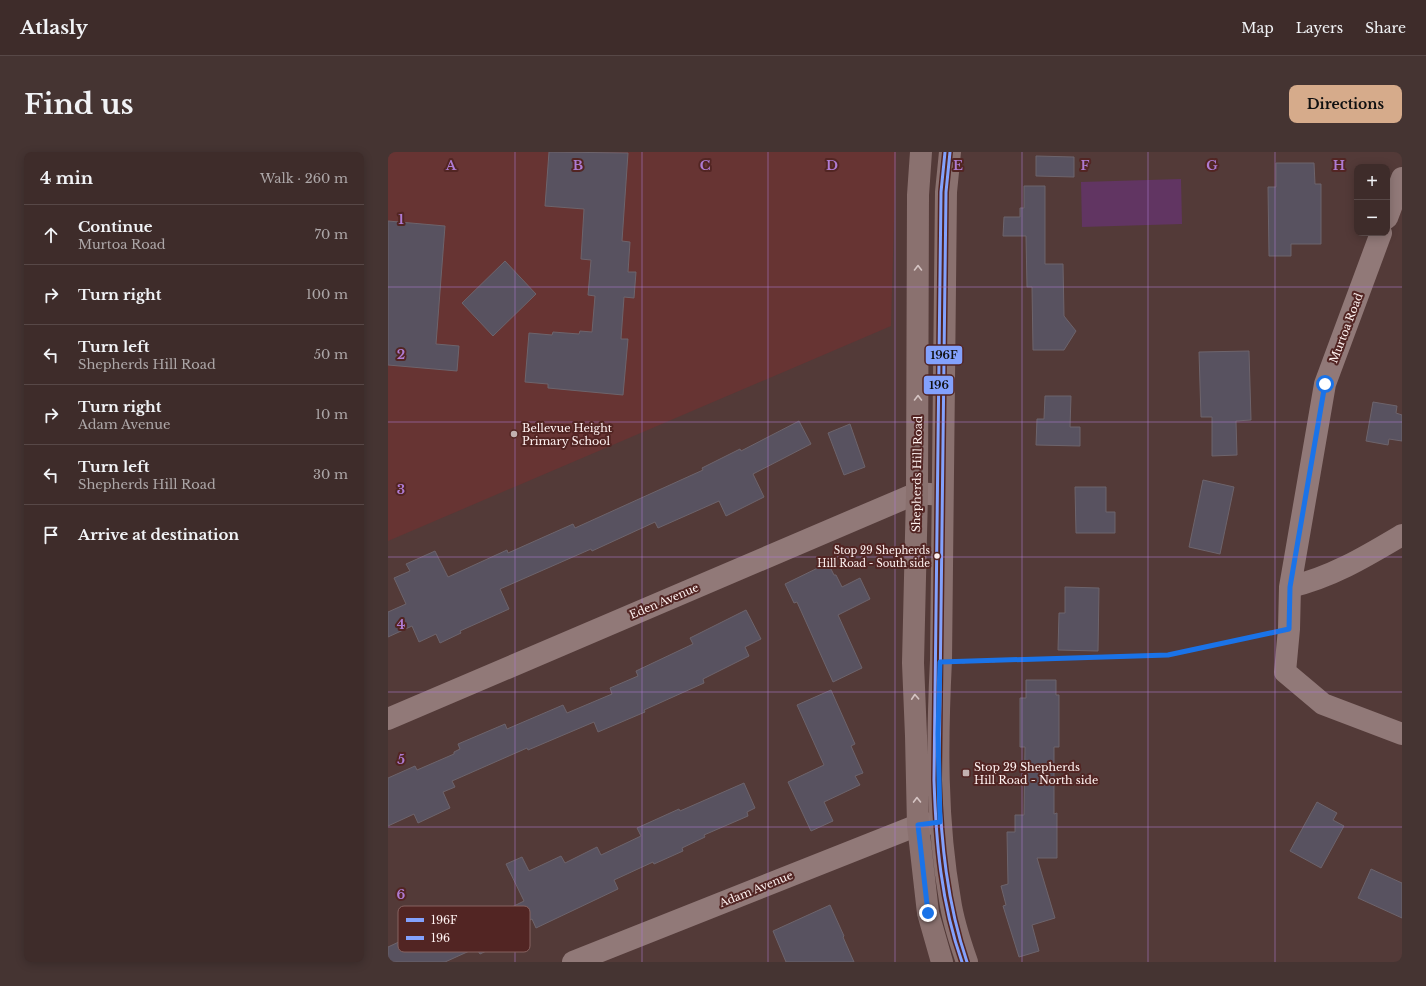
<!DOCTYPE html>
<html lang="en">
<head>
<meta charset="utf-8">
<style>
	body { margin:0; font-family:"Libre Baskerville",serif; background:#453432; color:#f1f3f6 }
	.controls { position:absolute; right:12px; top:12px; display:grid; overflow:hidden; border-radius:8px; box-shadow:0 2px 10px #0003 }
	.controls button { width:36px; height:36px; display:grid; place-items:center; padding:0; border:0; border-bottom:1px solid #574847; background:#3e2c2a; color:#f1f3f6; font:20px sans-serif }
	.stop { position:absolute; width:12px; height:12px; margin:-9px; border:3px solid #1a73e8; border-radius:50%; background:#fff }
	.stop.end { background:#1a73e8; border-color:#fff; box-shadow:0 1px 4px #0008 }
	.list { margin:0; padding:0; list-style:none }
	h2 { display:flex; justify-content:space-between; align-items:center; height:52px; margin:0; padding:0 16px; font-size:17px }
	h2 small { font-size:13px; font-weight:400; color:#ada7a8 }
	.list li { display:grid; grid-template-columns:26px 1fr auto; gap:12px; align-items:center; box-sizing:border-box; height:60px; padding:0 16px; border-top:1px solid #574847 }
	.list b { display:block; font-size:15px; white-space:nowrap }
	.list p { margin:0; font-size:13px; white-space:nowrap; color:#ada7a8 }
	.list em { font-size:13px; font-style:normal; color:#ada7a8 }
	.icon { flex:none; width:22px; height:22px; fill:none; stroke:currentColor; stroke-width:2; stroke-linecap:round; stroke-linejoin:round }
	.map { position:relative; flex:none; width:1014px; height:810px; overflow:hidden; border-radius:8px }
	header { display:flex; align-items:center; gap:24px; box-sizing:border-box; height:56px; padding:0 20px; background:#3e2c2a; border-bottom:1px solid #574847 }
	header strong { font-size:19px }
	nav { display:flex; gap:22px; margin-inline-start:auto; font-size:14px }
	.intro { display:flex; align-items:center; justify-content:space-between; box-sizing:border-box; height:96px; padding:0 24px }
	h1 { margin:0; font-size:28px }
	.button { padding:10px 18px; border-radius:8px; background:#d6ab8b; color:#111; font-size:14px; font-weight:700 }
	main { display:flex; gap:24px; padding:0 24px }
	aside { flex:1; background:#3e2c2a; border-radius:8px; box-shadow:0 2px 10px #0003 }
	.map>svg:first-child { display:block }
	.built { fill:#673433 }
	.green { fill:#613562 }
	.building { fill:#585260; stroke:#6d646c }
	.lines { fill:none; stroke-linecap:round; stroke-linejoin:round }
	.path { stroke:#8e7978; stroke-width:2.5; stroke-dasharray:3 3; stroke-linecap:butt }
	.street { stroke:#917978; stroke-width:22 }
	.secondary { stroke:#8a716f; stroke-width:22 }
	.bus-1-casing { stroke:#522523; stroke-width:6 }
	.bus-2-casing { stroke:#522523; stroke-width:6 }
	.bus-1 { stroke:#83a1fc; stroke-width:3 }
	.bus-2 { stroke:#83a1fc; stroke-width:3 }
	.oneway { stroke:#d5c4c3 }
	.route { stroke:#1a73e8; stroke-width:5 }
	.grid { fill:none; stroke:#af7bd3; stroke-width:1; stroke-opacity:0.55 }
	.poi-dot { fill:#c2b1b0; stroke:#522523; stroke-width:1.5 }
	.bus-dot { fill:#fef1f0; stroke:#522523; stroke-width:1.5 }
	.labels { text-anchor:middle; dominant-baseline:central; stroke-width:4; stroke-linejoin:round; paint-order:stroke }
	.bus-label { font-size:10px; fill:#fef1f0; stroke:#522523; text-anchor:end }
	.street-label { font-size:11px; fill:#fef1f0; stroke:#522523 }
	.poi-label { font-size:11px; fill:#fef1f0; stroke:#522523; text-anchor:start }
	.key { fill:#522523; stroke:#866260; stroke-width:1 }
	.key-label { font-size:11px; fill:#fef1f0 }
	.grid-label { font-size:13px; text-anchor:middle; font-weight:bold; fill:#af7bd3; stroke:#522523; stroke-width:4; stroke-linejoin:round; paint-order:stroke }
	.line-badge { stroke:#522523; stroke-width:1.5 }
	.pale-badge-label { font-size:11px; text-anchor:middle; font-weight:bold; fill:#111 }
</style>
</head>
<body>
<header>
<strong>Atlasly</strong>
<nav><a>Map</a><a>Layers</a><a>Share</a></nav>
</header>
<div class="intro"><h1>Find us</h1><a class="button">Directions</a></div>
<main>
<aside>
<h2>4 min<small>Walk · 260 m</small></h2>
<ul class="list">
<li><svg class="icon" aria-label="ahead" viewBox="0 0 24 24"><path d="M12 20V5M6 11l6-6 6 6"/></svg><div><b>Continue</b><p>Murtoa Road</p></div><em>70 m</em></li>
<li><svg class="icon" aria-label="right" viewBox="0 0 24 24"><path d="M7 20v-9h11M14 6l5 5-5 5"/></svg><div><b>Turn right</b></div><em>100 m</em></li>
<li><svg class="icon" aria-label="left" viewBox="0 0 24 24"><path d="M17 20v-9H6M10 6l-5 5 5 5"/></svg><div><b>Turn left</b><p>Shepherds Hill Road</p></div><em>50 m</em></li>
<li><svg class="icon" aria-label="right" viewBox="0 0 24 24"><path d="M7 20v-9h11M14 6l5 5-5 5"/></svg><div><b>Turn right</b><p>Adam Avenue</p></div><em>10 m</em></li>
<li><svg class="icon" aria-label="left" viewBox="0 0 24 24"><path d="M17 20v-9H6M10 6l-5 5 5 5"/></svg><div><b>Turn left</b><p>Shepherds Hill Road</p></div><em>30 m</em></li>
<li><svg class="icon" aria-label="arrive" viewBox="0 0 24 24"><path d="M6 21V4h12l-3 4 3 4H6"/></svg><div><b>Arrive at destination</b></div></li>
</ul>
</aside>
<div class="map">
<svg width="1014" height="810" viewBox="0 0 1014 810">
	<rect width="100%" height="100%" fill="#533a38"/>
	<path class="built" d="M 0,0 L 508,0 L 503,174 L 0,389 Z"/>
	<path class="green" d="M 793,27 L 794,72 L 694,75 L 693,30 Z"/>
	<path class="building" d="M 161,0 L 240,1 L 234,89 L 242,90 L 240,120 L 248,120 L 246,146 L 236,145 L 233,187 L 240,187 L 235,243 L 160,236 L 160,232 L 137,230 L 141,181 L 164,183 L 165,180 L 191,182 L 192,179 L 204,180 L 207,144 L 200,143 L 203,108 L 193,107 L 196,57 L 157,54 Z
		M 648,4 L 686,5 L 686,25 L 648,24 Z
		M 888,11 L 926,11 L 927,32 L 933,32 L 933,92 L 903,92 L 903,104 L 881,104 L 880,35 L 888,35 Z
		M 636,34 L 657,34 L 657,112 L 675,112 L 676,164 L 688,179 L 676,198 L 645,198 L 644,135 L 639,135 L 638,84 L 615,84 L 616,65 L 632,65 L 632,56 L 636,56 Z
		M 0,69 L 57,74 L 48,192 L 71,194 L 69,219 L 0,213 Z
		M 117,109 L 148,142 L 105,184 L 74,151 Z
		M 861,199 L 863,268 L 848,269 L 849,303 L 824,304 L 824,265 L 813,265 L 811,200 Z
		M 657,244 L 683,244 L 682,275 L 692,275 L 692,294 L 648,293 L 649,267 L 656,267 Z
		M 985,250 L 1009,254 L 1008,261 L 1014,263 L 1014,289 L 1001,287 L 1000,293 L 978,289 Z
		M 411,269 L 423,292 L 365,322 L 376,345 L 338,364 L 331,349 L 270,376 L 267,370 L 204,399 L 203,397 L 112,437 L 121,457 L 72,479 L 73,481 L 52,491 L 48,482 L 31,490 L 24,474 L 0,485 L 0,460 L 18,452 L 6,426 L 22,419 L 18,412 L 47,399 L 60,425 L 119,398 L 120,401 L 185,372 L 187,376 L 315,318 L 314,316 L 352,297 L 353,299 Z
		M 462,272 L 477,315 L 456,323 L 440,281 Z
		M 815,328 L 846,335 L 832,402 L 801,395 Z
		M 687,335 L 718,335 L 718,360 L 727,360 L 727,381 L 688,381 Z
		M 440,411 L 446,423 L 448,423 L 454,435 L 472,426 L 482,447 L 450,463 L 474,516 L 445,530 L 409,450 L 406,451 L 397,432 Z
		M 677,435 L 711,436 L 710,499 L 670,498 L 671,461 L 677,461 Z
		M 358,458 L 373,487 L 357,495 L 361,504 L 315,527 L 316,531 L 256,558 L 257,560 L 210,580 L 206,570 L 140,598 L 139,596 L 64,629 L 67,635 L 55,640 L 62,656 L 30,671 L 26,662 L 0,674 L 0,626 L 27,614 L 29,618 L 66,602 L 66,600 L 72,597 L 70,592 L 117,572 L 119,577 L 175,553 L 179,561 L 224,542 L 222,536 L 250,524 L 248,519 L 305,492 L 302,486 Z
		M 638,528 L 668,528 L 668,543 L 671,543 L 671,595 L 666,595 L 666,662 L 669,661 L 669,706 L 649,706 L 667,766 L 644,773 L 651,799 L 631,805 L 615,754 L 618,753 L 613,734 L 620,732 L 619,680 L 627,680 L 627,663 L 636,663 L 637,595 L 632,595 L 632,546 L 638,546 Z
		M 443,538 L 467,592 L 463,594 L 475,621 L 467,624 L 472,633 L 436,650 L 445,669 L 423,679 L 400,630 L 436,613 L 409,553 Z
		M 356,631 L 367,656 L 359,660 L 360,664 L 316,683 L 317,685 L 294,696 L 295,699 L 266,712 L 265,710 L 226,728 L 230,737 L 148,776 L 144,767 L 113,782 L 117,790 L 92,802 L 88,796 L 57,810 L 0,810 L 0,795 L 58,768 L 66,784 L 136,749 L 118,712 L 134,705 L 141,719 L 173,704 L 177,711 L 209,695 L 213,703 L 253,684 L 249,676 L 291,657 L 292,659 Z
		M 929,650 L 949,661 L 945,668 L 956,674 L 933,716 L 902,699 Z
		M 983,717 L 1014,731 L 1014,766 L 970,746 Z
		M 442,753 L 456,784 L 455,785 L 466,810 L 398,810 L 385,779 Z"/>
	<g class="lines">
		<path class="path" d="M 574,510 L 780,503 L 879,482"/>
		<path class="street" d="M 999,66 L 1014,26
			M 993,81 L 937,232 L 902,435 L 901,477 L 897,520 L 935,552 L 1014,582
			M 902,435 C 944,425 977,405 1014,383
			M 0,567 L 529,341 L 554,343
			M 185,810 L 530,673 L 547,671"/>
		<path class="secondary" d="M 533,0 L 530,43 L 529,341 L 525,511 L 528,584 L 530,673 L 540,761 L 554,810
			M 562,0 L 558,40 L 553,508 C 549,588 548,669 562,748 C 565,769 572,790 579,810"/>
		<defs>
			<path id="bus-1" d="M 562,0 L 558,40 L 551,628 C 553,690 559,751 579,810"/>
			<path id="bus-2" d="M 557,0 L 553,40 L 546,628 C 548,690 553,751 574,810"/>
		</defs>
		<use href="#bus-1" class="bus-1-casing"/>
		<use href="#bus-2" class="bus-2-casing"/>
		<use href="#bus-1" class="bus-1"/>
		<use href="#bus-2" class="bus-2"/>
	</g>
	<defs><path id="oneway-chevron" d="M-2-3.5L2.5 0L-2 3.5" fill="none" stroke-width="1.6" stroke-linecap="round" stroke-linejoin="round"/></defs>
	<g class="oneway">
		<use href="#oneway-chevron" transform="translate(530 116) rotate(-90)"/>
		<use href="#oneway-chevron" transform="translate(530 246) rotate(-90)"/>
		<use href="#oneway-chevron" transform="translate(527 545) rotate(-93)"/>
		<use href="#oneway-chevron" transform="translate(529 648) rotate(-91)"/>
	</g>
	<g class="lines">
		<path class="route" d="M 540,761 L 530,673 L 552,670 L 550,582 L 552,510 L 780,503 L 901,477 L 902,435 L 937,232"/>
	</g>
	<path class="grid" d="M 127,0 L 127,810M 254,0 L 254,810M 380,0 L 380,810M 507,0 L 507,810M 634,0 L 634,810M 760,0 L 760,810M 887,0 L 887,810M 0,135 L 1014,135M 0,270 L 1014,270M 0,405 L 1014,405M 0,540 L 1014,540M 0,675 L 1014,675"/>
	<g class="poi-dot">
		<circle cx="126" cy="282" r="4"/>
		<rect x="574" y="617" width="8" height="8" rx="2"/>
	</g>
	<circle class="bus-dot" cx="549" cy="404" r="3.5"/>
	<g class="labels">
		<g class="bus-label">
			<text x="542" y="398">Stop 29 Shepherds<tspan x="542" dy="13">Hill Road - South side</tspan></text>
		</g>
		<g class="street-label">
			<text transform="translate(958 176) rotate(-69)">Murtoa Road</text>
			<text transform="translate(529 322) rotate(-89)">Shepherds Hill Road</text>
			<text transform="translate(276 449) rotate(-23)">Eden Avenue</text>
			<text transform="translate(368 737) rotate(-22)">Adam Avenue</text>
		</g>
		<g class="poi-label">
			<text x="134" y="276">Bellevue Height<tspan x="134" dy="13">Primary School</tspan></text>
			<text x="586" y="615">Stop 29 Shepherds<tspan x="586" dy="13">Hill Road - North side</tspan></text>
		</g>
	</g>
	<rect x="10" y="754" width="132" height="46" rx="6" class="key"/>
	<rect x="18" y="766" width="18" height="4" fill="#83a1fc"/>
	<rect x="18" y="784" width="18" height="4" fill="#83a1fc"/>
	<g class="key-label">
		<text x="43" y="772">196F</text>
		<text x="43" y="790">196</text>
	</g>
	<g class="grid-label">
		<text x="63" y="18">A</text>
		<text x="190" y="18">B</text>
		<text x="317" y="18">C</text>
		<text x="444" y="18">D</text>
		<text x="570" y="18">E</text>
		<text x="697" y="18">F</text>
		<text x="824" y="18">G</text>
		<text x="951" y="18">H</text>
		<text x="13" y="72">1</text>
		<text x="13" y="207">2</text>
		<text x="13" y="342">3</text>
		<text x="13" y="477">4</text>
		<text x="13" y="612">5</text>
		<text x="13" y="747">6</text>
	</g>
	<g class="line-badge">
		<rect x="537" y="193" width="38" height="20" rx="4" fill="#83a1fc"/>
		<rect x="535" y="223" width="31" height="20" rx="4" fill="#83a1fc"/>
	</g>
	<g class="pale-badge-label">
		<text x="556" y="207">196F</text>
		<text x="551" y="237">196</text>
	</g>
</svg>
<div class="controls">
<button>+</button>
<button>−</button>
</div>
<div class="stop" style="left:937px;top:232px"></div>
<div class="stop end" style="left:540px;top:761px"></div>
</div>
</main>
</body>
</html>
